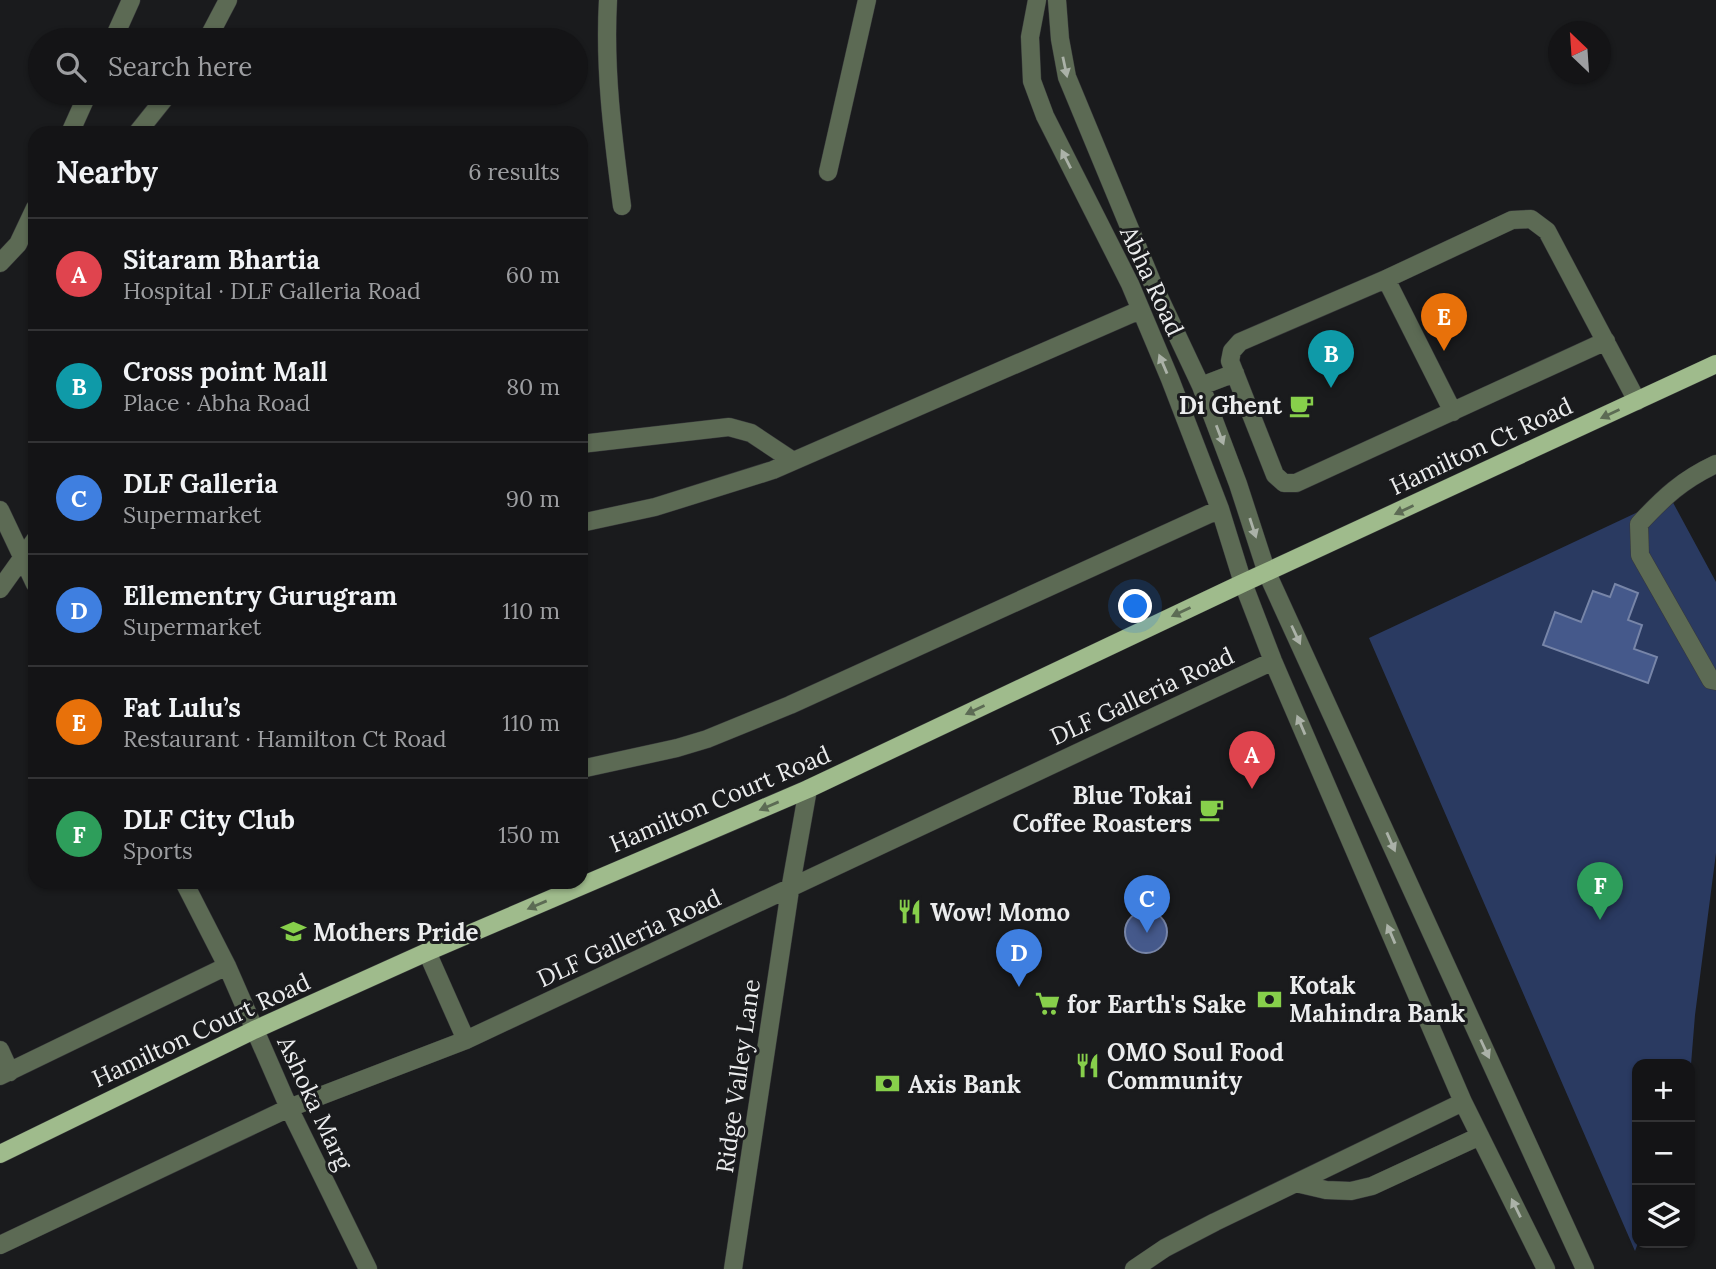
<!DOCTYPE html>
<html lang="en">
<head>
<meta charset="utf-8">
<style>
	body { margin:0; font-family:Lora,serif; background:#1d1d1f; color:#f1f3f6 }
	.controls { position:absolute; right:21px; bottom:21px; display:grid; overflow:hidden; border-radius:14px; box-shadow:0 2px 5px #0004 }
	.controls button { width:63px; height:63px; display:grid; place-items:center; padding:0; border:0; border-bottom:2px solid #333335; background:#141416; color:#f1f3f6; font:35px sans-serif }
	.compass { position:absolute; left:1548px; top:21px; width:63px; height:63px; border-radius:50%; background:#141416; box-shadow:0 2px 5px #0004; rotate:335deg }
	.you { position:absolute; left:1136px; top:607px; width:24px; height:24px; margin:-18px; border:5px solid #fff; border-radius:50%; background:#1a73e8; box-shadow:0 0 0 10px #1a73e833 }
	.badge { display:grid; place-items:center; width:46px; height:46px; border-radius:50%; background:#87cf4b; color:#fff; font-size:23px; font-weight:700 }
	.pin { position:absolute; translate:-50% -58px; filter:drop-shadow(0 2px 4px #0008) }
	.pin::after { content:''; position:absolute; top:37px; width:24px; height:21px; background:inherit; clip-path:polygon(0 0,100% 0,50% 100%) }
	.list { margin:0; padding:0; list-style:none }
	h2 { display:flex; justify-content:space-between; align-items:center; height:91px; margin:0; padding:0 28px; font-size:30px }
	h2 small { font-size:23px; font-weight:400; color:#9d9ea1 }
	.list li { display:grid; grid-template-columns:46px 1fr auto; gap:21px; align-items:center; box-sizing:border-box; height:112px; padding:0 28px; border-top:2px solid #333335 }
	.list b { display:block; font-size:26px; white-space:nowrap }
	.list p { margin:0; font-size:23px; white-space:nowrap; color:#9d9ea1 }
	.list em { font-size:23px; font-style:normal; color:#9d9ea1 }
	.icon { flex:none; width:38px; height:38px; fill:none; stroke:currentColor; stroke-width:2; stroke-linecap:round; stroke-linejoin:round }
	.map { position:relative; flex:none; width:1716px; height:1269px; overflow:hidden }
	.search { position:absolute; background:#141416; box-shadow:0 2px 5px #0004; left:28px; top:28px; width:560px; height:77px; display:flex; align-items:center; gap:18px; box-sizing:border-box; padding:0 24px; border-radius:38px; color:#9d9ea1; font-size:26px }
	.panel { position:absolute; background:#141416; box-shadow:0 2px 5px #0004; left:28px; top:126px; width:560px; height:763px; border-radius:21px }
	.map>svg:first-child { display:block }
	.green { fill:#2a3a61 }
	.water { fill:#45598b; stroke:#7785a8; stroke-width:2 }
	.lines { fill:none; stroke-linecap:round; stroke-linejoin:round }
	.minor-casing { stroke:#37383a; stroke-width:19 }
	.major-casing { stroke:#37383a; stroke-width:19 }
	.minor { stroke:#5c6a54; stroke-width:18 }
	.major { stroke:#9fbb8c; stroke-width:18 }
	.oneway { fill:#abb2a8 }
	.oneway2 { fill:#5c6b54 }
	.labels { text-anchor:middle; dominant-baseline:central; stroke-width:6; stroke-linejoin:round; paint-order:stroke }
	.street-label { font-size:24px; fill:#ebeced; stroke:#1a1b1d }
	.poi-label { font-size:24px; font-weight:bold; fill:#ebeced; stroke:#1a1b1d; text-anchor:start }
</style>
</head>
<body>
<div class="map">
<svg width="1716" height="1269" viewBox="0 0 1716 1269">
	<rect width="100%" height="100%" fill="#1a1b1d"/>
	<path class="green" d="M 1670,497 L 1716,582 L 1716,853 L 1695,1015 L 1690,1077 L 1690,1064 L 1637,1064 L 1638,1243 L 1635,1251 L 1369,638 Z"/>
	<path class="water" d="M 1615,584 L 1638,593 L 1628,620 L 1642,625 L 1634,649 L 1657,657 L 1648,683 L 1543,645 L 1555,612 L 1581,622 L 1593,591 L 1610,597 Z
		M1125 932a21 21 0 1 1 42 0a21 21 0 1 1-42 0Z"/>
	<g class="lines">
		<defs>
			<path id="minor" d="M 608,0 C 604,70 613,137 622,206
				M 1037,0 L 1030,37 L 1032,81 L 1045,116 L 1130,284 L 1170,379 L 1220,509 L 1243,583 L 1273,661 L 1463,1102 L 1546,1269
				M 1057,0 L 1060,39 L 1067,77 L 1152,282 L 1201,386 L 1238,484 L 1267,573 L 1585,1269
				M 113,40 L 131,0
				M 207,40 L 228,0
				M 70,133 L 88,93
				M 137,133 L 169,93
				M 828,172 L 867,0
				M 0,263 L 18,244 L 35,208
				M 1386,279 L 1453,412
				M 1606,341 L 1296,483 L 1284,483 L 1275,475 L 1230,361 L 1232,351 L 1240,342 L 1386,279 L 1512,220 L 1531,219 L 1547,231 L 1637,401
				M 1201,386 L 1235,373
				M 581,444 L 729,427 L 751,433 L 793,461
				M 1716,464 C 1682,480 1664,497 1639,524 L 1640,555 L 1711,680 L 1716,681
				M 0,510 L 35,584
				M 581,523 L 655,507 L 773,470 L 1140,310
				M 0,589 L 35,540
				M 581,769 L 677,748 L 707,739 L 790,705 L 1220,509
				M 184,882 L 227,966 L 289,1108 L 368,1269
				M 427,952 L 466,1040
				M 0,1050 L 10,1072
				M 0,1076 L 227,966
				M 1296,1183 L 1326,1190 L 1351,1191 L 1372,1186 L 1480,1136
				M 0,1245 L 289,1108 L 466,1040 L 1273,661
				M 733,1269 L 790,890 L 808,789
				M 1134,1269 L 1165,1248 L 1215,1222 L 1463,1102"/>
			<path id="major" d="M 0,1154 L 254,1030 L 427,952 L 808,789 L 1243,583 L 1716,364"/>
		</defs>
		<use href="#minor" class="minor-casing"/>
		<use href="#major" class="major-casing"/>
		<use href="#minor" class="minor"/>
		<use href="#major" class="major"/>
	</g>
	<defs><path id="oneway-solid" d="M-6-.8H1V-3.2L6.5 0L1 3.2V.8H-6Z" transform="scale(1.75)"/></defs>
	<g class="oneway">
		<use href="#oneway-solid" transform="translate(1065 67) rotate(78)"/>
		<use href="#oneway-solid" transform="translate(1066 159) rotate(-117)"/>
		<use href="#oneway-solid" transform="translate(1163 364) rotate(-113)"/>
		<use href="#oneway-solid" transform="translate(1220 435) rotate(69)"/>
		<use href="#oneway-solid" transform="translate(1253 528) rotate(72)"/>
		<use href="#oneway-solid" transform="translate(1296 635) rotate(65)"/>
		<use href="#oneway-solid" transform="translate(1301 725) rotate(-113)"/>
		<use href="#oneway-solid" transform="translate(1391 842) rotate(66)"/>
		<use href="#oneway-solid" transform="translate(1391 934) rotate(-113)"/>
		<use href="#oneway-solid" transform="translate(1485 1049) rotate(65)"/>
		<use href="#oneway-solid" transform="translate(1516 1208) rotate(-116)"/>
	</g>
	<g class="oneway2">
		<use href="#oneway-solid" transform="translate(1610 414) rotate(155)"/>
		<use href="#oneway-solid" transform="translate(1404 510) rotate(155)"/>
		<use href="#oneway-solid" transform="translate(1181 612) rotate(155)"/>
		<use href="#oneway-solid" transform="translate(975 710) rotate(155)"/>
		<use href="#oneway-solid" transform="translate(769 806) rotate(157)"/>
		<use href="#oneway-solid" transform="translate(537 905) rotate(157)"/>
	</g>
	<defs>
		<symbol id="cafe-bare" viewBox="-9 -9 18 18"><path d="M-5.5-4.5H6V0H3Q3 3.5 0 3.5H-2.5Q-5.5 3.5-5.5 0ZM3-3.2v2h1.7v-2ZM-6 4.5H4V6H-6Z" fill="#87cf4b" stroke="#1a1b1d" stroke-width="2.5" paint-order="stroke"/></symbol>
		<symbol id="restaurant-bare" viewBox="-9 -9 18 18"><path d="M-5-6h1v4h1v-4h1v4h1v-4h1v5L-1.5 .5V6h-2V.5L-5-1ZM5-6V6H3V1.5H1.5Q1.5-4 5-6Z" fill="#87cf4b" stroke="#1a1b1d" stroke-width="2.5" paint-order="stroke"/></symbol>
		<symbol id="school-bare" viewBox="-9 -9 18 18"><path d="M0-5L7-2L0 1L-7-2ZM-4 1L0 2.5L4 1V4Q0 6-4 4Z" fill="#87cf4b" stroke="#1a1b1d" stroke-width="2.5" paint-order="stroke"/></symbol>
		<symbol id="bank-bare" viewBox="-9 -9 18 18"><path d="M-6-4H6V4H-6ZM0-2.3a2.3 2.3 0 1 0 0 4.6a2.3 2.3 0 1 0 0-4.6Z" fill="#87cf4b" stroke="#1a1b1d" stroke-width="2.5" paint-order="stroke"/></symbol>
		<symbol id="supermarket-bare" viewBox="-9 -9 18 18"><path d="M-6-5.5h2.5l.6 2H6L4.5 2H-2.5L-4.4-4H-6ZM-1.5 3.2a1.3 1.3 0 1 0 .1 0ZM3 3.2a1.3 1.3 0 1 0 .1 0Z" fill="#87cf4b" stroke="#1a1b1d" stroke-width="2.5" paint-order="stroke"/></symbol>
	</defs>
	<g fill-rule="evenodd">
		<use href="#cafe-bare" x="1284" y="388" width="35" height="35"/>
		<use href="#cafe-bare" x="1194" y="792" width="35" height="35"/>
		<use href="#restaurant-bare" x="892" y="894" width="35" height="35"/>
		<use href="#school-bare" x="276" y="914" width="35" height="35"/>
		<use href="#bank-bare" x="1252" y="982" width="35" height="35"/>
		<use href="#supermarket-bare" x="1030" y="986" width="35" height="35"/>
		<use href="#restaurant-bare" x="1070" y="1048" width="35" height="35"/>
		<use href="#bank-bare" x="870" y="1066" width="35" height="35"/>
	</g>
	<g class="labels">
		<g class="street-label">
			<text transform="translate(1152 281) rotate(65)">Abha Road</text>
			<text transform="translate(1481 446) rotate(-25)">Hamilton Ct Road</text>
			<text transform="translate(1142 696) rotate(-25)">DLF Galleria Road</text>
			<text transform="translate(720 799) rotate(-23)">Hamilton Court Road</text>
			<text transform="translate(629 938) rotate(-25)">DLF Galleria Road</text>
			<text transform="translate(201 1030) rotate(-25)">Hamilton Court Road</text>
			<text transform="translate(738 1076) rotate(-82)">Ridge Valley Lane</text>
			<text transform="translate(315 1103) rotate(65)">Ashoka Marg</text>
		</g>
		<g class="poi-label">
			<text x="1282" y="405" text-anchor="end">Di Ghent</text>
			<text x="1192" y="795" text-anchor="end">Blue Tokai<tspan x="1192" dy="28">Coffee Roasters</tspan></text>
			<text x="930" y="912">Wow! Momo</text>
			<text x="313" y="932">Mothers Pride</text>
			<text x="1289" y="985">Kotak<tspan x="1289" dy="28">Mahindra Bank</tspan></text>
			<text x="1067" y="1004">for Earth's Sake</text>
			<text x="1107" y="1052">OMO Soul Food<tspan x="1107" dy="28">Community</tspan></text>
			<text x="908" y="1084">Axis Bank</text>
		</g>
	</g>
</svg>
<div class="controls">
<button>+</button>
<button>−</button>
<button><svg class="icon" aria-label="layers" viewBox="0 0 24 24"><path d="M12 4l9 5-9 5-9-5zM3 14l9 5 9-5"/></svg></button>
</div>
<svg class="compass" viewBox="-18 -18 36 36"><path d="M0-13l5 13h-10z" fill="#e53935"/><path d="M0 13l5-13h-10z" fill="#9d9ea1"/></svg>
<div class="you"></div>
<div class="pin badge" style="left:1252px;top:789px;background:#e0444e">A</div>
<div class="pin badge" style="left:1331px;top:388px;background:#0f9aa8">B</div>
<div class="pin badge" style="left:1147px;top:933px;background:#3f7fe0">C</div>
<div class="pin badge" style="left:1019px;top:987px;background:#3f7fe0">D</div>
<div class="pin badge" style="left:1444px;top:351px;background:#e8710a">E</div>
<div class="pin badge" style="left:1600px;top:920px;background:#2e9e5b">F</div>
<div class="search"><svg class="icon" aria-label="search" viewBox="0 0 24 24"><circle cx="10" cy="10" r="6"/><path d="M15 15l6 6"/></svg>Search here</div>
<section class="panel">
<h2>Nearby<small>6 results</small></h2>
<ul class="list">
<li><span class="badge" style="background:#e0444e">A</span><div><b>Sitaram Bhartia</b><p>Hospital · DLF Galleria Road</p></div><em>60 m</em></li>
<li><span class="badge" style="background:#0f9aa8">B</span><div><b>Cross point Mall</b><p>Place · Abha Road</p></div><em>80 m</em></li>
<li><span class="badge" style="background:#3f7fe0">C</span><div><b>DLF Galleria</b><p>Supermarket</p></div><em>90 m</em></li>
<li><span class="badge" style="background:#3f7fe0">D</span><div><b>Ellementry Gurugram</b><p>Supermarket</p></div><em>110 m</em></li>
<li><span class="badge" style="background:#e8710a">E</span><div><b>Fat Lulu’s</b><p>Restaurant · Hamilton Ct Road</p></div><em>110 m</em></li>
<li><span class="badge" style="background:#2e9e5b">F</span><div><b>DLF City Club</b><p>Sports</p></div><em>150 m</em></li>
</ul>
</section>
</div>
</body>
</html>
